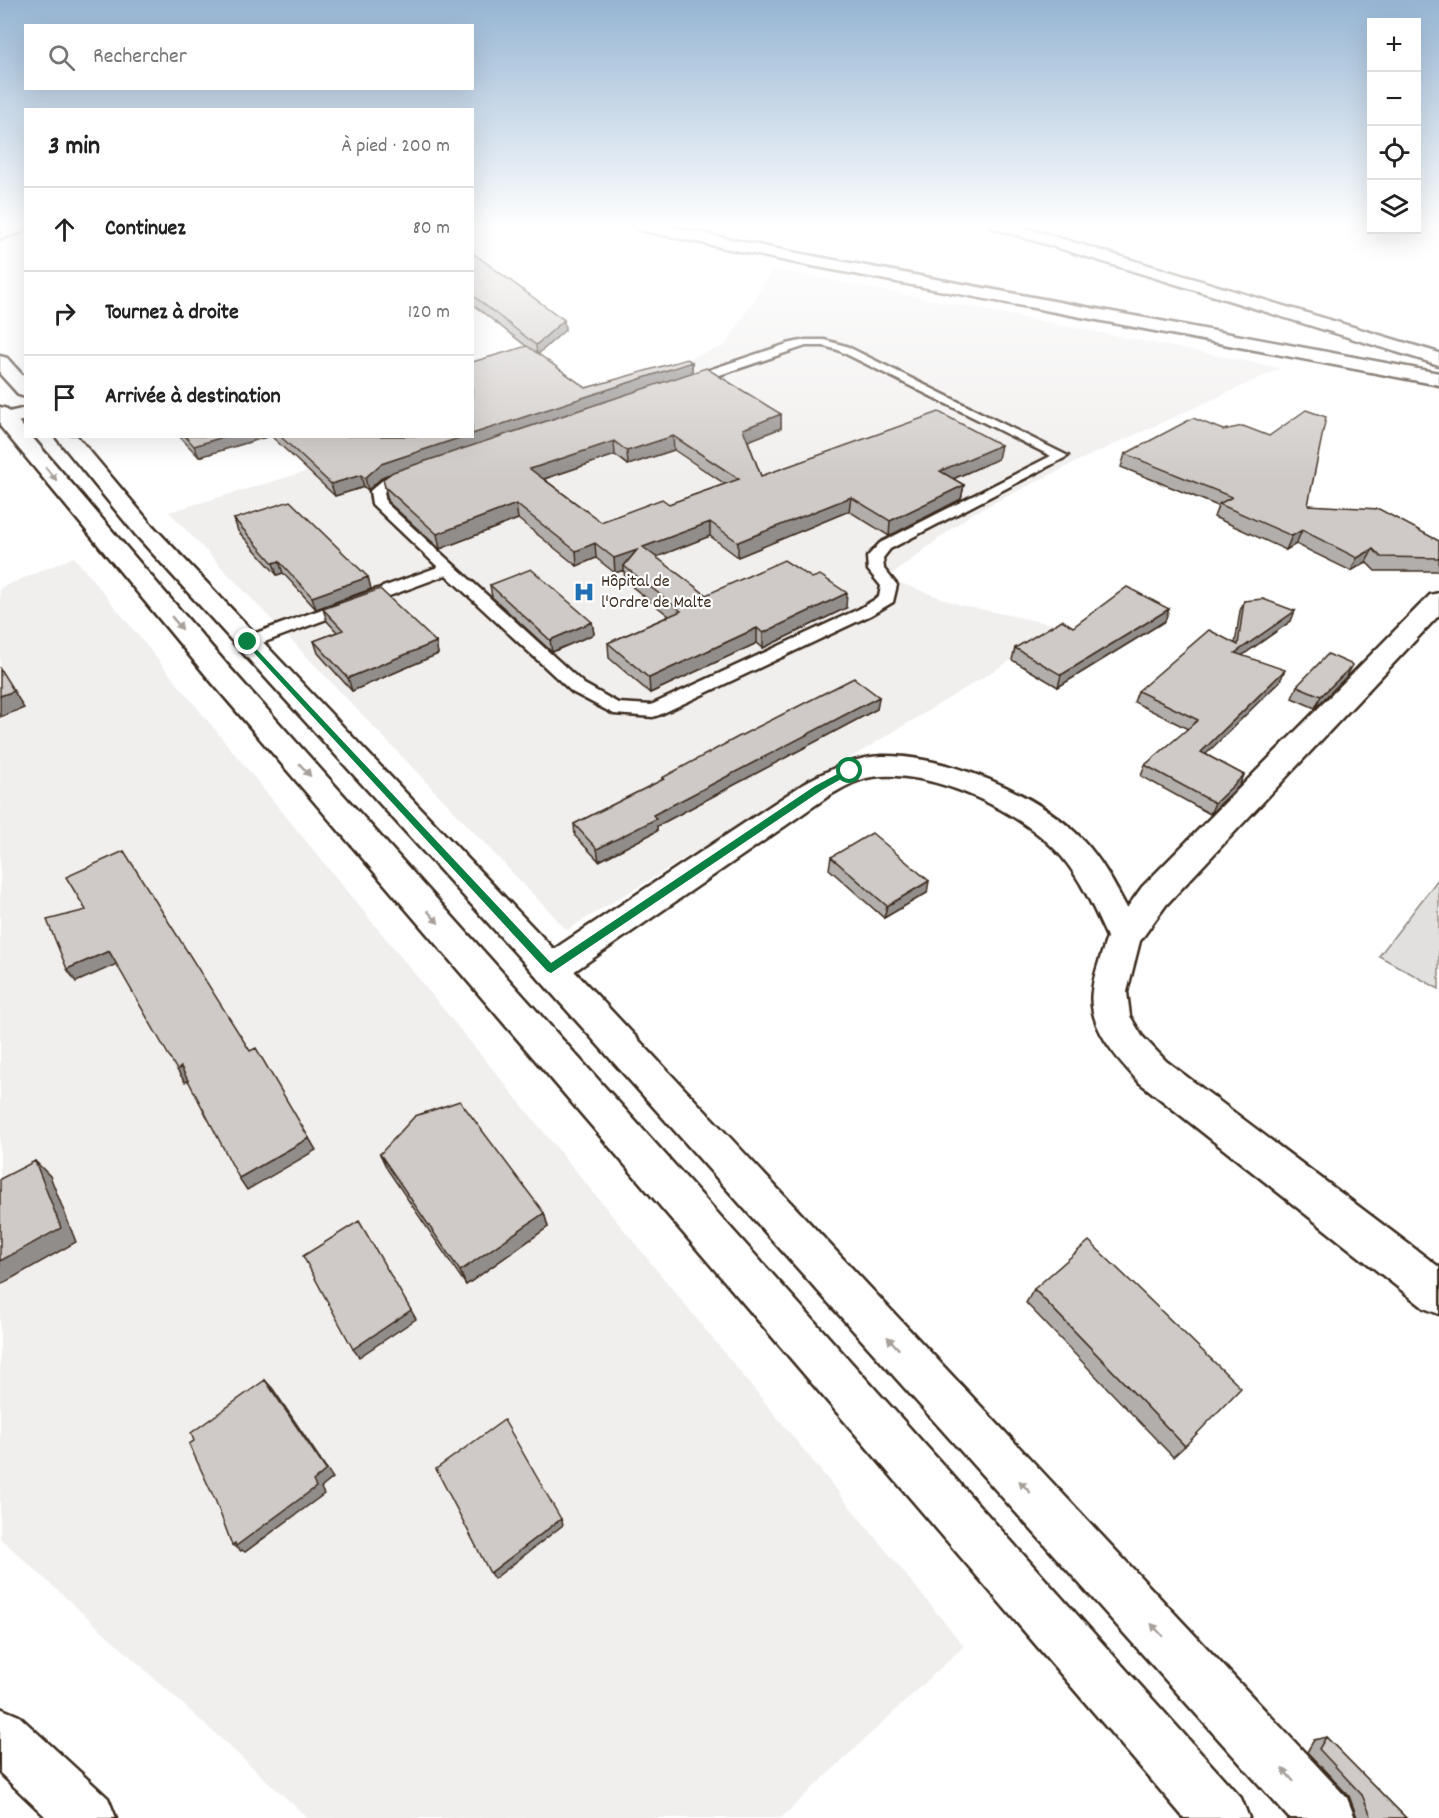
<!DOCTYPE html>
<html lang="fr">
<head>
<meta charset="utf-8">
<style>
	body { margin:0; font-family:Dekko,sans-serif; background:#f6f6f6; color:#222 }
	.controls { position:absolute; right:18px; top:18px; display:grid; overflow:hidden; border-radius:0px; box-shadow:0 6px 24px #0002 }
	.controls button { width:54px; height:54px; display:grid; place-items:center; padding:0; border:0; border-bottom:2px solid #e0e0e0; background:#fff; color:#222; font:30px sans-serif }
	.stop { position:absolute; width:18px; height:18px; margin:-14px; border:4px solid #0b8043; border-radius:50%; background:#fff }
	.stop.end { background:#0b8043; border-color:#fff; box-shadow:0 2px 6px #0008 }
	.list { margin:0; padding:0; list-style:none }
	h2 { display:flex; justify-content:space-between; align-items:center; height:78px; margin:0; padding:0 24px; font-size:26px }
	h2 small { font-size:20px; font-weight:400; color:#767676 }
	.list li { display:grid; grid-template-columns:39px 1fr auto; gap:18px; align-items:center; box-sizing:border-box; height:84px; padding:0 24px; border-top:2px solid #e0e0e0 }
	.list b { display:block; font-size:22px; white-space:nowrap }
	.list em { font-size:20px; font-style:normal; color:#767676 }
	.icon { flex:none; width:33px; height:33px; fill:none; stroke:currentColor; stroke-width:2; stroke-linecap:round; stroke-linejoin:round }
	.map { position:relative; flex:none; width:1439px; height:1818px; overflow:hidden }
	.search { position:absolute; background:#fff; box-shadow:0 6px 24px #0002; left:24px; top:24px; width:450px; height:66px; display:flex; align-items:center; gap:15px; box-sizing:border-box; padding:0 21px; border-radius:0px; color:#767676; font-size:22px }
	.panel { position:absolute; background:#fff; box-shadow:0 6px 24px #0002; left:24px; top:108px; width:450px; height:330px; border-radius:0px }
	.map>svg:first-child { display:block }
	.built { fill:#f1efee }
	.green { fill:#e2e0de; stroke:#8e857e; stroke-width:1.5 }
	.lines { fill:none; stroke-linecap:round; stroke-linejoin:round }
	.lane-casing { stroke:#3b2a1e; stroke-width:5 }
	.street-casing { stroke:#3b2a1e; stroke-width:5 }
	.primary-casing { stroke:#3b2a1e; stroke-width:5 }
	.lane { fill:#fff; fill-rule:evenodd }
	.street { fill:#fff; fill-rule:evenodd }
	.primary { fill:#fff; fill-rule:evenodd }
	.wall { fill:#b2aeab; stroke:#3b2a1e; stroke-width:1.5; fill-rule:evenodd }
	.shaded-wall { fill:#918d8b; stroke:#3b2a1e; stroke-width:1.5 }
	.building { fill:#cfcac7; stroke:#3b2a1e; stroke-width:1.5; fill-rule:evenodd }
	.oneway { fill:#a79f9a }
	.route { fill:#0b8043 }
	.labels { text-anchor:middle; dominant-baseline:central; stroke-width:4.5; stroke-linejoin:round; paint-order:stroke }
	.far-poi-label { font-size:18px; fill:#3b2a1e; stroke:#fff; text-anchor:start }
</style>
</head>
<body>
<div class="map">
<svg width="1439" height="1818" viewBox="0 0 1439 1818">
	<rect width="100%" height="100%" fill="#fff"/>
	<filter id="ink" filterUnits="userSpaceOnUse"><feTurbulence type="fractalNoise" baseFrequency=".0167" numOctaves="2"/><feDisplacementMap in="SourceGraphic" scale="12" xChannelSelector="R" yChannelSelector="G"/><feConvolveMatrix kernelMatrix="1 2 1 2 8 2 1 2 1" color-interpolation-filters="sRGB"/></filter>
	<g filter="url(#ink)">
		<path class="built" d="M 773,269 L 1281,368 L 1082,459 L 970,515 L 887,578 L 960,605 L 1066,627 L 567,930 L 169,512 L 369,453 L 472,436 L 473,430 L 725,346 Z
			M 74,557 L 964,1646 L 781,1818 L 308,1818 L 0,1538 L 0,588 Z"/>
		<path class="green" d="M 1439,878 L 1439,989 L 1379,956 Z"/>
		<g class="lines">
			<defs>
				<path id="lane" d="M 806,340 L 824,340 L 846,346 L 1068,456 L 890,549 L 883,558 L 884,569 L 897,585 L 893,602 L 871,615 L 659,715 L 653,717 L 614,714 L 572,692 L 446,575 L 254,646 L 242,646 L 240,642 L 242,638 L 438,567 L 372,504 L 370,491 L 385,478 L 787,344 ZM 806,346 L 824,346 L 838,350 L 1051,456 L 880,543 L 867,557 L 868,570 L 881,586 L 879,597 L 859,609 L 651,705 L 618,703 L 584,684 L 386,503 L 384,492 L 395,484 Z"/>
				<path id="street" d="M 12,225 L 26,225 L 26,231 L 0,239 L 0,229 Z
					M 633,225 L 664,225 L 786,251 L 1439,373 L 1439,385 L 786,261 L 640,230 Z
					M 991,225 L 1016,225 L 1439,353 L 1439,365 L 993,228 Z
					M 26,408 L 26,420 L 5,425 L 0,424 L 0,414 Z
					M 1439,593 L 1439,615 L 1166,905 L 1140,941 L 1127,992 L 1130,1016 L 1142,1036 L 1166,1061 L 1439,1267 L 1439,1314 L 1424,1308 L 1140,1083 C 1118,1059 1087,1027 1092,991 C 1094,973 1102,954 1107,937 C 1094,909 1082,881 1062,857 C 1024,812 931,768 872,777 C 857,779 843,788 830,795 L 563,979 L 551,983 L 539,979 L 534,969 L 539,959 L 808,781 C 831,769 856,757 882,756 C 946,755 1038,793 1082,839 C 1101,859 1114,884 1127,908 L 1142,887 L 1430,595 Z
					M 0,1708 L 19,1716 L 108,1798 L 116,1818 L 47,1818 L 0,1773 Z"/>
				<path id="primary" d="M 0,356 L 7,358 L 26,379 L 26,397 L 19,395 L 0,374 Z
					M 0,407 L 7,409 L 26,430 L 26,436 L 31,436 L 229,667 L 1241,1798 L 1249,1818 L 1184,1818 L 209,679 L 0,426 Z
					M 55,436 L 77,436 L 151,524 L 563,959 L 1347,1798 L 1355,1818 L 1289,1818 L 539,979 L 135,534 Z"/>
			</defs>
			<use href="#lane" class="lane-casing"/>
			<use href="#street" class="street-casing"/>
			<use href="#primary" class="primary-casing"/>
			<use href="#lane" class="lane"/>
			<use href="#street" class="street"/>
			<use href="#primary" class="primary"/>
		</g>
		<path class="wall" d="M 472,255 L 564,320 L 565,330 L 538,354 L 586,388 L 692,362 L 692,373 L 781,414 L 781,428 L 748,441 L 761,476 L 998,459 L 953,479 L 964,485 L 961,499 L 889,536 L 849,511 L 738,557 L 710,536 L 656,557 L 706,595 L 846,608 L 763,648 L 757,643 L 650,693 L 609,658 L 608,643 L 669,616 L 625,581 L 624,570 L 615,573 L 596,558 L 577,566 L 518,519 L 440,549 L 388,502 L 385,487 L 389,474 L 384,476 L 368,490 L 364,487 L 335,496 L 271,436 L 472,436 L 526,346 L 472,304 ZM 674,450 L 725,484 L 669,504 L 601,522 L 544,479 L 615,455 L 628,465 Z
			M 179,436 L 270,436 L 199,457 Z
			M 1125,454 L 1439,541 L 1439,571 L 1375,571 L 1366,562 L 1351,571 L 1296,544 L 1286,550 L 1214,517 L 1218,506 L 1121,467 Z
			M 234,519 L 368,577 L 371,589 L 316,609 L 283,573 L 277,575 L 238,531 Z
			M 490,585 L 592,622 L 594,634 L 552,652 L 492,597 Z
			M 1244,601 L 1291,621 L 1242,655 L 1280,681 L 1205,754 L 1244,775 L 1239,786 L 1210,814 L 1141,776 L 1145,765 L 1188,729 L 1134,702 L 1138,691 L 1235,644 L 1240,611 Z
			M 323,609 L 436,642 L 438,654 L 352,691 L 318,653 L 314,641 L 337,632 L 327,621 Z
			M 1165,621 L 1058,687 L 1012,660 L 1015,648 L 1073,627 Z
			M 1346,677 L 1315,708 L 1292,698 L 1297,686 Z
			M 879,697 L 877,709 L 657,826 L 657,831 L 599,861 L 575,836 L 574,824 L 662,780 L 662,778 Z
			M 831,857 L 927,893 L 884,918 L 829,869 Z
			M 380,1154 L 544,1213 L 548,1227 L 466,1285 L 387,1169 Z
			M 1034,1289 L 1185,1446 L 1173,1457 L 1026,1303 Z
			M 1326,1737 L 1406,1818 L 1357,1818 L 1357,1817 L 1349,1796 L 1307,1752 L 1314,1740 Z"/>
		<path class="shaded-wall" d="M 564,320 L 565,330 L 537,355 L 536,345 Z
			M 692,362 L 692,373 L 384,476 L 368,490 L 365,478 L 381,464 L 465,436 L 472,436 L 472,434 Z
			M 781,414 L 781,428 L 743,443 L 743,429 Z
			M 226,436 L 270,436 L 199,457 L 194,446 Z
			M 673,436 L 674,450 L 628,465 L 627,451 Z
			M 614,441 L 615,455 L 532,483 L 530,469 Z
			M 1001,445 L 998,459 L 937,486 L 940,471 Z
			M 361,475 L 364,487 L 335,496 L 331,484 Z
			M 964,485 L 961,499 L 889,536 L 890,521 Z
			M 851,497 L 849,511 L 738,557 L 738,542 Z
			M 516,504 L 518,519 L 440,549 L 437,534 Z
			M 710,522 L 710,536 L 644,562 L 643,547 Z
			M 1302,530 L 1296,544 L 1286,550 L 1292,536 Z
			M 595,543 L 596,558 L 577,566 L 576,551 Z
			M 1373,549 L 1366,562 L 1351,571 L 1357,558 Z
			M 637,550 L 624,566 L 624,570 L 615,573 L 614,558 Z
			M 279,561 L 283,573 L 277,575 L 273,563 Z
			M 368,577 L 371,589 L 316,609 L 312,597 Z
			M 847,593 L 846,608 L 763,648 L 763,633 Z
			M 1169,609 L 1165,621 L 1058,687 L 1061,675 Z
			M 1295,611 L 1291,621 L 1230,664 L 1235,653 Z
			M 592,622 L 594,634 L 552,652 L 550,640 Z
			M 757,628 L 757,643 L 650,693 L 649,678 Z
			M 436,642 L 438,654 L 352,691 L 348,678 Z
			M 1353,665 L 1346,677 L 1315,708 L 1321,696 Z
			M 1285,670 L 1280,681 L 1197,763 L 1201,752 Z
			M 14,691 L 24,708 L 0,717 L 0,696 Z
			M 879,697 L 877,709 L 657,826 L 657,831 L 599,861 L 597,849 L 653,815 Z
			M 1244,775 L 1239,786 L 1210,814 L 1215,803 Z
			M 929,881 L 927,893 L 884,918 L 887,906 Z
			M 109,951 L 117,964 L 76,982 L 67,969 Z
			M 181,1067 L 190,1080 L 185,1082 L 177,1070 Z
			M 309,1138 L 316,1150 L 247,1190 L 239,1178 Z
			M 35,1161 L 50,1176 L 76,1242 L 0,1285 L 0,1261 Z
			M 544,1213 L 548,1227 L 466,1285 L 460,1271 Z
			M 411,1310 L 416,1319 L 359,1357 L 353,1349 Z
			M 265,1380 L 273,1389 L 333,1478 L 321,1488 L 324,1494 L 245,1552 L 242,1550 L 241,1551 L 232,1545 Z
			M 561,1519 L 563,1525 L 494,1579 L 490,1573 Z"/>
		<path class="building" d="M 474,254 L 564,320 L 536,345 L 472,295 L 472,255 Z
			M 527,346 L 586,388 L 687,359 L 692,362 L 472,434 L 472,362 Z
			M 706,368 L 781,414 L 743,429 L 761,476 L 939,412 L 1001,445 L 940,471 L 964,485 L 890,521 L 851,497 L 738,542 L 710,522 L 643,547 L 706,595 L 784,560 L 812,578 L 820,575 L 847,593 L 763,633 L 757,628 L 649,678 L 608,643 L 681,611 L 624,566 L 637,550 L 614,558 L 595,543 L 576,551 L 516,504 L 437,534 L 385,487 L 383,479 L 393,472 ZM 673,436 L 739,479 L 669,504 L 662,499 L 601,522 L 530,469 L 614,441 L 627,451 Z
			M 1306,410 L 1326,417 L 1308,505 L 1379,509 L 1439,541 L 1439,558 L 1381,557 L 1373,549 L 1357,558 L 1302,530 L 1292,536 L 1219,504 L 1232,497 L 1125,454 L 1193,418 L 1223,430 L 1243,426 L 1269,436 Z
			M 185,436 L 226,436 L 194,446 Z
			M 280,436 L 465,436 L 381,464 L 365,478 L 361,475 L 331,484 Z
			M 290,501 L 368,577 L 312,597 L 279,561 L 273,563 L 234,519 Z
			M 531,569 L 592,622 L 550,640 L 490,585 Z
			M 1127,587 L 1169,609 L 1061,675 L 1015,648 L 1062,620 L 1073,627 Z
			M 380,589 L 436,642 L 348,678 L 314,641 L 343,630 L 323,609 Z
			M 1263,599 L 1295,611 L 1235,653 L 1285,670 L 1201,752 L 1244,775 L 1215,803 L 1145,765 L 1198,720 L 1138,691 L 1209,630 L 1238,645 L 1244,601 Z
			M 1328,654 L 1353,665 L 1321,696 L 1297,686 Z
			M 0,669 L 14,691 L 0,696 Z
			M 854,678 L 879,697 L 653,815 L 656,819 L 597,849 L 574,824 L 664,779 L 662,778 L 738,737 Z
			M 872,833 L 929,881 L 887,906 L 831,857 Z
			M 124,851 L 250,1051 L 256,1048 L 309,1138 L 239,1178 L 181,1067 L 177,1070 L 109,951 L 67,969 L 47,920 L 86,910 L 66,877 Z
			M 460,1101 L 544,1213 L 460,1271 L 380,1154 L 415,1116 Z
			M 35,1161 L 61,1228 L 0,1261 L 0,1179 Z
			M 359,1221 L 411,1310 L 353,1349 L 303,1256 Z
			M 1089,1241 L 1241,1388 L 1185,1446 L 1034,1289 Z
			M 265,1380 L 326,1470 L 313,1481 L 316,1487 L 236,1546 L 235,1543 L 232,1545 L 216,1502 L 189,1444 L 194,1441 L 191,1433 Z
			M 504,1420 L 561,1519 L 490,1573 L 436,1469 Z
			M 1326,1737 L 1406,1818 L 1369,1818 L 1371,1816 L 1362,1795 L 1319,1749 Z"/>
		<defs><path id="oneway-solid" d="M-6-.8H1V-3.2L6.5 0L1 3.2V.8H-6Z" transform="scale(1.5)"/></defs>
		<g class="oneway">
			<use href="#oneway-solid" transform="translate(51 474) rotate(50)"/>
			<use href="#oneway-solid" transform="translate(177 623) rotate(50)"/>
			<use href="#oneway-solid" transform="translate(305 770) rotate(49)"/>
			<use href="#oneway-solid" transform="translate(433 917) rotate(49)"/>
			<use href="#oneway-solid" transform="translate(893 1343) rotate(-133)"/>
			<use href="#oneway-solid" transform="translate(1025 1487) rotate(-133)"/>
			<use href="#oneway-solid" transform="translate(1157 1630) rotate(-133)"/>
			<use href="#oneway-solid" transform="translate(1288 1775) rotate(-132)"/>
		</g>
	</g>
	<linearGradient id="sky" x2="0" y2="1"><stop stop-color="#96b5d3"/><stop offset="0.47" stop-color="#fff"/><stop offset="1" stop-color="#fff" stop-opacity="0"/></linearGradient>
	<rect width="1439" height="480" fill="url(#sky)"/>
	<path class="route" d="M 248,640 L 551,963 L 815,786 L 847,769 L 855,771 L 822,790 L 551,973 L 547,971 L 246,644 L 244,642 Z"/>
	<defs>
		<symbol id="hospital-bare" viewBox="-9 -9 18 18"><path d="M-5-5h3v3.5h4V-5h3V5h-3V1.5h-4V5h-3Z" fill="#1f6fb2" stroke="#fff" stroke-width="2.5" paint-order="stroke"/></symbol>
	</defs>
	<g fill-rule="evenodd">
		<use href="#hospital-bare" x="569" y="577" width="30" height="30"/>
	</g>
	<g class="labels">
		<g class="far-poi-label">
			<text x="601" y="582">Hôpital de<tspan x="601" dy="21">l'Ordre de Malte</tspan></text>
		</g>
	</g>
</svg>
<div class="controls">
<button>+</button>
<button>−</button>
<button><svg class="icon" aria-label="locate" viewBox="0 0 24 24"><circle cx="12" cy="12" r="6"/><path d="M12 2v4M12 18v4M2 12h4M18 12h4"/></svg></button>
<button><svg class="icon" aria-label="layers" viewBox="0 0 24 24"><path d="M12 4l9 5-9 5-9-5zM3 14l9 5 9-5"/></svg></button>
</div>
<div class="stop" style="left:850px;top:771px"></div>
<div class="stop end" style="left:248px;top:642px"></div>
<div class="search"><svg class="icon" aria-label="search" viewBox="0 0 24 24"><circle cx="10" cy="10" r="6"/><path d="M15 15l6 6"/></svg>Rechercher</div>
<section class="panel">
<h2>3 min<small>À pied · 200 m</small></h2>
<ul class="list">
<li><svg class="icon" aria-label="ahead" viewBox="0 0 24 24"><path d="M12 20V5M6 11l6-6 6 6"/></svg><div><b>Continuez</b></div><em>80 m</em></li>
<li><svg class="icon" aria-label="right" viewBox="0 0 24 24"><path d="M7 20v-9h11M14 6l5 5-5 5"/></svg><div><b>Tournez à droite</b></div><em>120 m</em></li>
<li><svg class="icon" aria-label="arrive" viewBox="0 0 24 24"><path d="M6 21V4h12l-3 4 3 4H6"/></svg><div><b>Arrivée à destination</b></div></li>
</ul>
</section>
</div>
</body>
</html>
